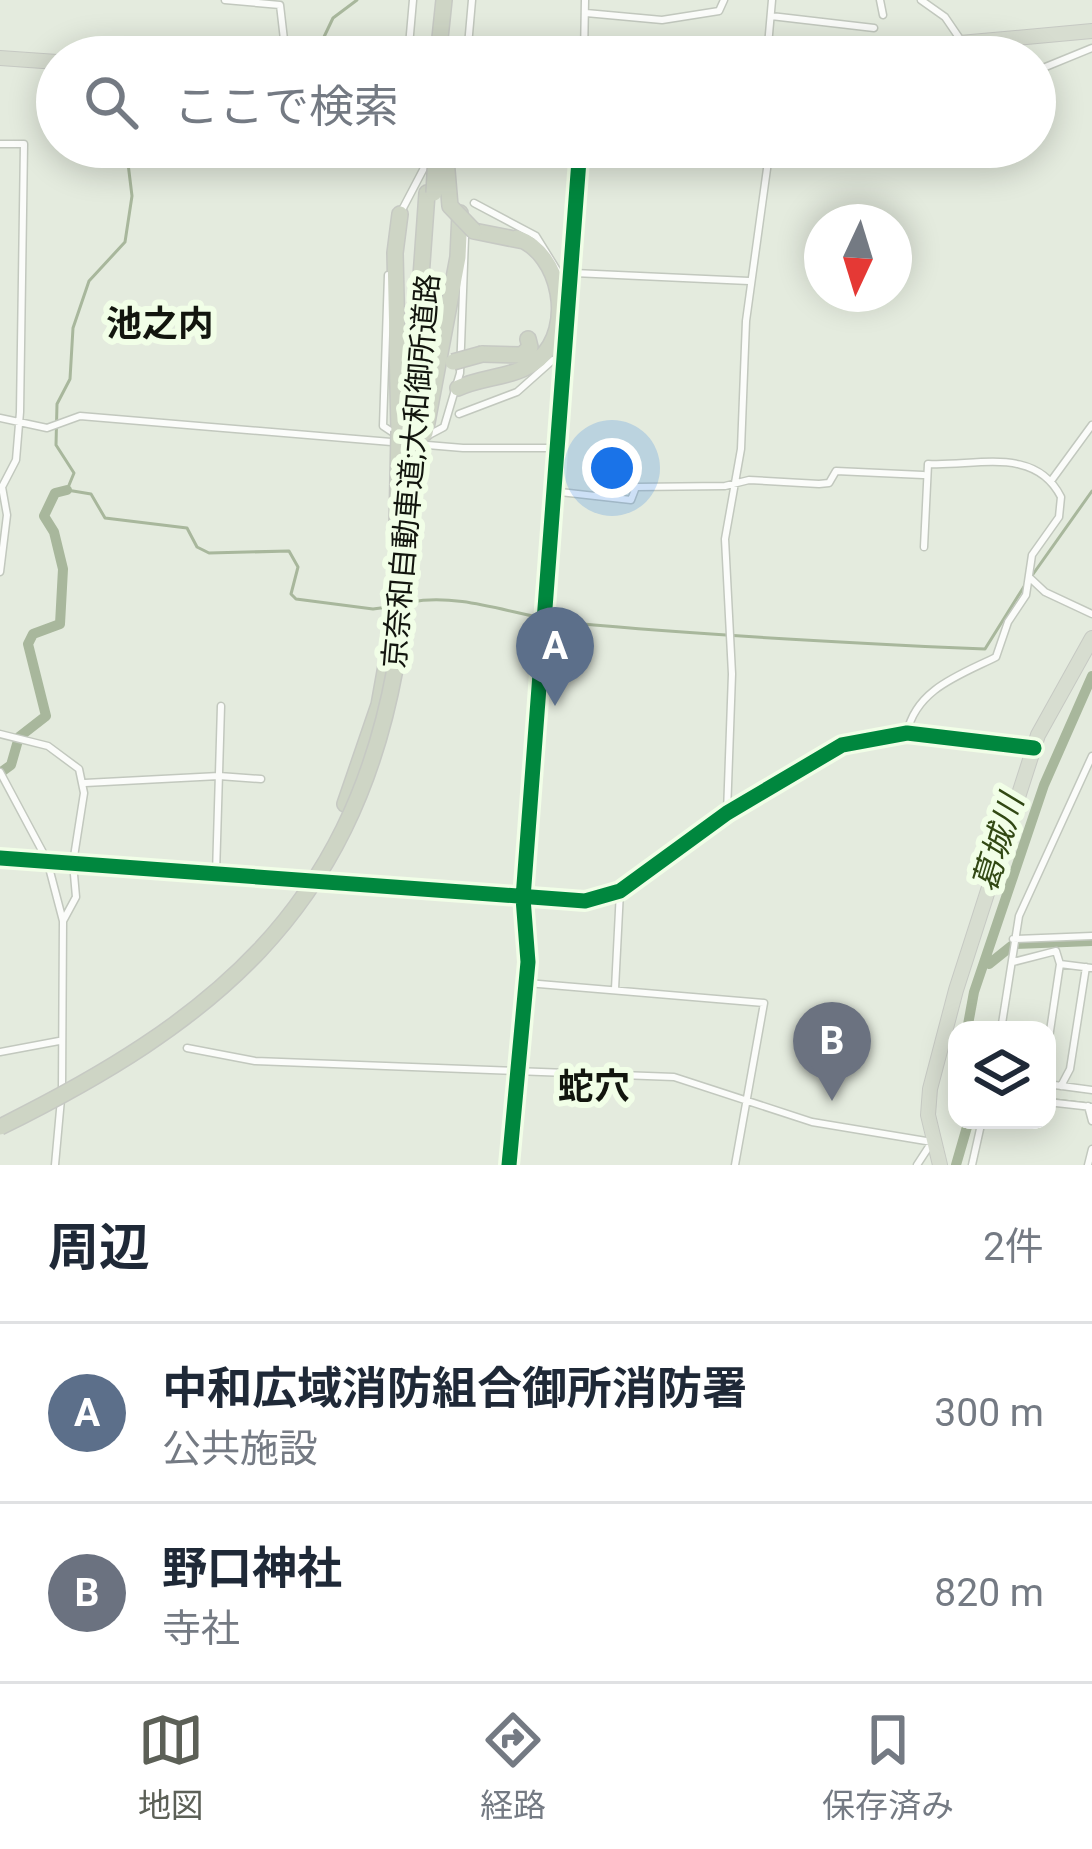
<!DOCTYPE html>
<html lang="ja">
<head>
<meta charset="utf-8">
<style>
	body { margin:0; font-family:Roboto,"Noto Sans JP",sans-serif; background:#f6f6f7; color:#1f2937 }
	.controls { position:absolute; right:36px; bottom:36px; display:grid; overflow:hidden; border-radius:24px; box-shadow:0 6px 30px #0003 }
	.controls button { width:108px; height:108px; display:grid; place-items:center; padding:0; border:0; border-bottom:3px solid #e0e1e3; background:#fff; color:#1f2937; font:60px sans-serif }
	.compass { position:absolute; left:804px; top:204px; width:108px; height:108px; border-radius:50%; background:#fff; box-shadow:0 6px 30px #0003; rotate:184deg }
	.you { position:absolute; left:612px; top:468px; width:42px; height:42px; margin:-30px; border:9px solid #fff; border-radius:50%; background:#1a73e8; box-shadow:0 0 0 18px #1a73e833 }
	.badge { display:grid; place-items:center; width:78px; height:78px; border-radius:50%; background:#5c6057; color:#fff; font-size:39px; font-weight:700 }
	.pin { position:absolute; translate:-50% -99px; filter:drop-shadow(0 3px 6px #0008) }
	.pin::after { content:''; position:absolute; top:63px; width:42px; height:36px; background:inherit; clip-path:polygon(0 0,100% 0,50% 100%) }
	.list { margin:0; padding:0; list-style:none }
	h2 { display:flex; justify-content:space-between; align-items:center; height:156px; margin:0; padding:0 48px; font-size:51px }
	h2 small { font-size:39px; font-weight:400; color:#747a83 }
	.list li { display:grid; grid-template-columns:78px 1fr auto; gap:36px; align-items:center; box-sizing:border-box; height:180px; padding:0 48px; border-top:3px solid #e0e1e3 }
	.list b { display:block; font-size:45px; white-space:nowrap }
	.list p { margin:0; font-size:39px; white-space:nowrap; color:#747a83 }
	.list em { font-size:39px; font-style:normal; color:#747a83 }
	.icon { flex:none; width:66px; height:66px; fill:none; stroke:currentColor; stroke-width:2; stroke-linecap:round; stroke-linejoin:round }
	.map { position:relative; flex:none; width:1092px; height:1165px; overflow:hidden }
	.search { position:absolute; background:#fff; box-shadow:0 6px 30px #0003; left:36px; right:36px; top:36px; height:132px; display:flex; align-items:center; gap:30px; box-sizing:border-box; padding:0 42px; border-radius:66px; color:#747a83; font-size:45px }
	.sheet { height:516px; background:#fff }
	nav { display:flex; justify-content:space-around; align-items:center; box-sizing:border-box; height:168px; border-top:3px solid #e0e1e3; background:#fff; font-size:33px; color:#747a83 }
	nav a { display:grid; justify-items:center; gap:6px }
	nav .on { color:#5c6057 }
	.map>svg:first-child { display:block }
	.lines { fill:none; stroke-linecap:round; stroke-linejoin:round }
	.stream { stroke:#a8b79c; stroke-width:3 }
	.river { stroke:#a8b79c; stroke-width:10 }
	.minor-casing { stroke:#c2c8be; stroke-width:9 }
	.tertiary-casing { stroke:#c2c8be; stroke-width:10 }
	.trunk-casing { stroke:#c6c9c3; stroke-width:16 }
	.motorway-casing { stroke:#c6c9c3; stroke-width:18 }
	.minor { stroke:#fbfcfa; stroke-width:6 }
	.tertiary { stroke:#fbfcfa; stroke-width:8 }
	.trunk { stroke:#d7ddd0; stroke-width:14 }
	.motorway { stroke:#ced5c5; stroke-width:15 }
	.motorway-bridge-casing { stroke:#c6c9c3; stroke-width:18; stroke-linecap:butt }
	.motorway-bridge { stroke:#ced5c5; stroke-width:15 }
	.cycleway-casing { stroke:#f1fee7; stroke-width:22 }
	.cycleway { stroke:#00873e; stroke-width:15 }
	.labels { text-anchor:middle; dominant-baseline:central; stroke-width:12; stroke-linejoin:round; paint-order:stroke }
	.street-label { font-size:30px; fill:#12150e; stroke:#f1fee7 }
	.water-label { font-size:33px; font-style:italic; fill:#314813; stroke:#f1fee7 }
	.quarter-label { font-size:36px; font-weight:bold; fill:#12150e; stroke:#f1fee7 }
</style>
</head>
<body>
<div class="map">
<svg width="1092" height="1165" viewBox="0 0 1092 1165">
	<rect width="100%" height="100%" fill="#e4ebde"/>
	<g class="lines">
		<path class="stream" d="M 121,57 L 122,48 L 135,40 L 252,51 L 298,48 L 323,39 L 333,18 L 357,0
			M 126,147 L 132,196 L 125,242 L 89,281 L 73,328 L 70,379 L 57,404 L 56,445 L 74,473 L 67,490 L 91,494 L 105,518 L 187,528 L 197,547 L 209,553 L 289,551 L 298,567 L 291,594 L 296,599 L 373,609 L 396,606
			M 1031,577 L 1092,491
			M 411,602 C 463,592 521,618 573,623 C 711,636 848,643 985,649 L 1025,585
			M 1047,1099 L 1090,1104"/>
		<path class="river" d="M 0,773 L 11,765 L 19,737 L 46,716 L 28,644 L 33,634 L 60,624 L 63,569 L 54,532 L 44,516 L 55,493 L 67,490
			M 989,964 L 1014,944 L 1092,941
			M 967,1030 L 974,992 L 1044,785 L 1092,676
			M 956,1165 L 969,1120"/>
		<defs>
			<path id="minor" d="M 225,0 L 280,5 L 286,57
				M 880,0 L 883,15
				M 921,0 L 945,17 L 960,39
				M 586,13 L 662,20 L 719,11 L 724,0
				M 771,16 L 874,28
				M 408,57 L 413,0
				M 467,57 L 472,0
				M 584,57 L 585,0
				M 767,57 L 772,0
				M 1035,103 L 1043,68 L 1092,48
				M 0,144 L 24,144 L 20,412 L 16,460 L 2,487 L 7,515 L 0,572
				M 474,203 L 536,236 L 560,275 L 573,278
				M 402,210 L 424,168 L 428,147
				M 574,273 L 749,281
				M 388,275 L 383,426 L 395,434
				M 459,414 L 517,392 L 553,360 L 564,359
				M 0,418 L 47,428 L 80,416 L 463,448 L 557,448
				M 427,436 L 444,427 L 460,373 L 465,237
				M 1051,481 L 1092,425
				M 551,491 L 631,500 L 636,487 L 725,486 L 749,480 L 819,484 L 829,483 L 836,471 L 923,475
				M 1029,577 L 1045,592 L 1092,614
				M 907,733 C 916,689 960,675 996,657 L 1008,622 L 1026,595 L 1032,555 L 1059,517 L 1061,497 C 1035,445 974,467 928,464 L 924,547
				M 0,734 L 48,746 L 79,769 L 84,793 L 73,863 L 76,897 L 63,921
				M 0,772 L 47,860 L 63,921 L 62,1088 L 55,1165
				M 85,783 L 219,776 L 261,779
				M 727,813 L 732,674 L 725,539 L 741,449 L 746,321 L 770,147
				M 216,874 L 221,706
				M 1013,939 L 1092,936
				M 1013,962 L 1056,951 L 1060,964 L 1047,1051
				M 1060,964 L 1092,968
				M 527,983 L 764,1003 L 735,1165
				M 615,989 L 620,891
				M 1001,1030 L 1019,916 L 1092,756
				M 187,1048 L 255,1061 L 674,1077 L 812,1122 L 932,1142 L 917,1165
				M 0,1052 L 59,1041
				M 1047,1084 L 1092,1090
				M 1061,1086 L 1070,1069 L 1086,967
				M 1047,1102 L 1092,1107
				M 1088,1106 L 1092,1121
				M 509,1165 L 528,962 L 523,898 L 580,147
				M 972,1165 L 982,1120
				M 1088,1165 L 1092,1149"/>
			<path id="tertiary" d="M 0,858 L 585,901 L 620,891 L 727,813 L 842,745 L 907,733 L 1034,748"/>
			<path id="trunk" d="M 926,57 L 960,43 L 1092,31
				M 0,58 L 57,62
				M 940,1165 L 928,1115 L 930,1089 L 956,990 L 1038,735 L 1092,638"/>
			<path id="motorway" d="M 438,57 L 444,0
				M 474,231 L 524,241
				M 482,354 L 522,355 L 530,347 L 528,339
				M 458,388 C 483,376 517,378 539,359 C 575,328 561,253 517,238
				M 399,431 L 395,253 L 400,214
				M 410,431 L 427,193
				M 425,433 L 458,257 L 460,213
				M 345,804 L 379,705 L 395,616"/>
		</defs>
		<use href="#minor" class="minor-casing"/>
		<use href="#tertiary" class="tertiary-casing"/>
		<use href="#trunk" class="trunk-casing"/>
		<use href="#motorway" class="motorway-casing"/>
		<use href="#minor" class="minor"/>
		<use href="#tertiary" class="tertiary"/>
		<use href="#trunk" class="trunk"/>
		<use href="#motorway" class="motorway"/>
		<defs>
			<path id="motorway-bridge" d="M 445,147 L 450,206 L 474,231
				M 434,193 L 436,156
				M 453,362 L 482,354
				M 396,577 L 399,431
				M 0,1127 C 210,1023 350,913 395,669 C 410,591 411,510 417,432"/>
		</defs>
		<use href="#motorway-bridge" class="motorway-bridge-casing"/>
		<use href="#motorway-bridge" class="motorway-bridge"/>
		<defs>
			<path id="cycleway" d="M 0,858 L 585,901 L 620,891 L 727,813 L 842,745 L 907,733 L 1034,748
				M 509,1165 L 528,962 L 523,898 L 580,147"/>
		</defs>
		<use href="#cycleway" class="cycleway-casing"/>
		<use href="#cycleway" class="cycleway"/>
	</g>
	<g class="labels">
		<g class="street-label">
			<text transform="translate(411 471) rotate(-85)">京奈和自動車道;大和御所道路</text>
		</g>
		<g class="water-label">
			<text transform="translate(998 843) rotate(-73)">葛城川</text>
		</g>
		<g class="quarter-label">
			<text x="160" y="324">池之内</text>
			<text x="594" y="1087">蛇穴</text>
		</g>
	</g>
</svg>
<div class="controls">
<button><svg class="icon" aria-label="layers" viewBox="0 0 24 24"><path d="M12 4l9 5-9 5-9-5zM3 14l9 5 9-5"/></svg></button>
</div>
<svg class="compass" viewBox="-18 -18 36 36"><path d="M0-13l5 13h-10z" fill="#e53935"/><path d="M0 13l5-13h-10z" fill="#747a83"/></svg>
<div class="you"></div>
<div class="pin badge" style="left:555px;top:706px;background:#5c6f8a">A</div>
<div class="pin badge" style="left:832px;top:1101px;background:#6b7280">B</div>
<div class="search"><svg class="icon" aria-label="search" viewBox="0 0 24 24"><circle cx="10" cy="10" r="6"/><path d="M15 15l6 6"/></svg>ここで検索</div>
</div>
<section class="sheet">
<h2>周辺<small>2件</small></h2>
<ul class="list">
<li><span class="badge" style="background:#5c6f8a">A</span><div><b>中和広域消防組合御所消防署</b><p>公共施設</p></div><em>300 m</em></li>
<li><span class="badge" style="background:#6b7280">B</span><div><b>野口神社</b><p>寺社</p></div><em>820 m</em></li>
</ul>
</section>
<nav>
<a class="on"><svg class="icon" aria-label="map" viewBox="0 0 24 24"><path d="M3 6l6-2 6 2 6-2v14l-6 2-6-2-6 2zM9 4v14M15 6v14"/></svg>地図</a>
<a><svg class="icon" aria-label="directions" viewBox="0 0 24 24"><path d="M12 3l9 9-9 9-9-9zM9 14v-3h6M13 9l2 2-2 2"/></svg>経路</a>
<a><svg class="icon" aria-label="saved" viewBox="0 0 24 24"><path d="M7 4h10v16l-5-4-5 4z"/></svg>保存済み</a>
</nav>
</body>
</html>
